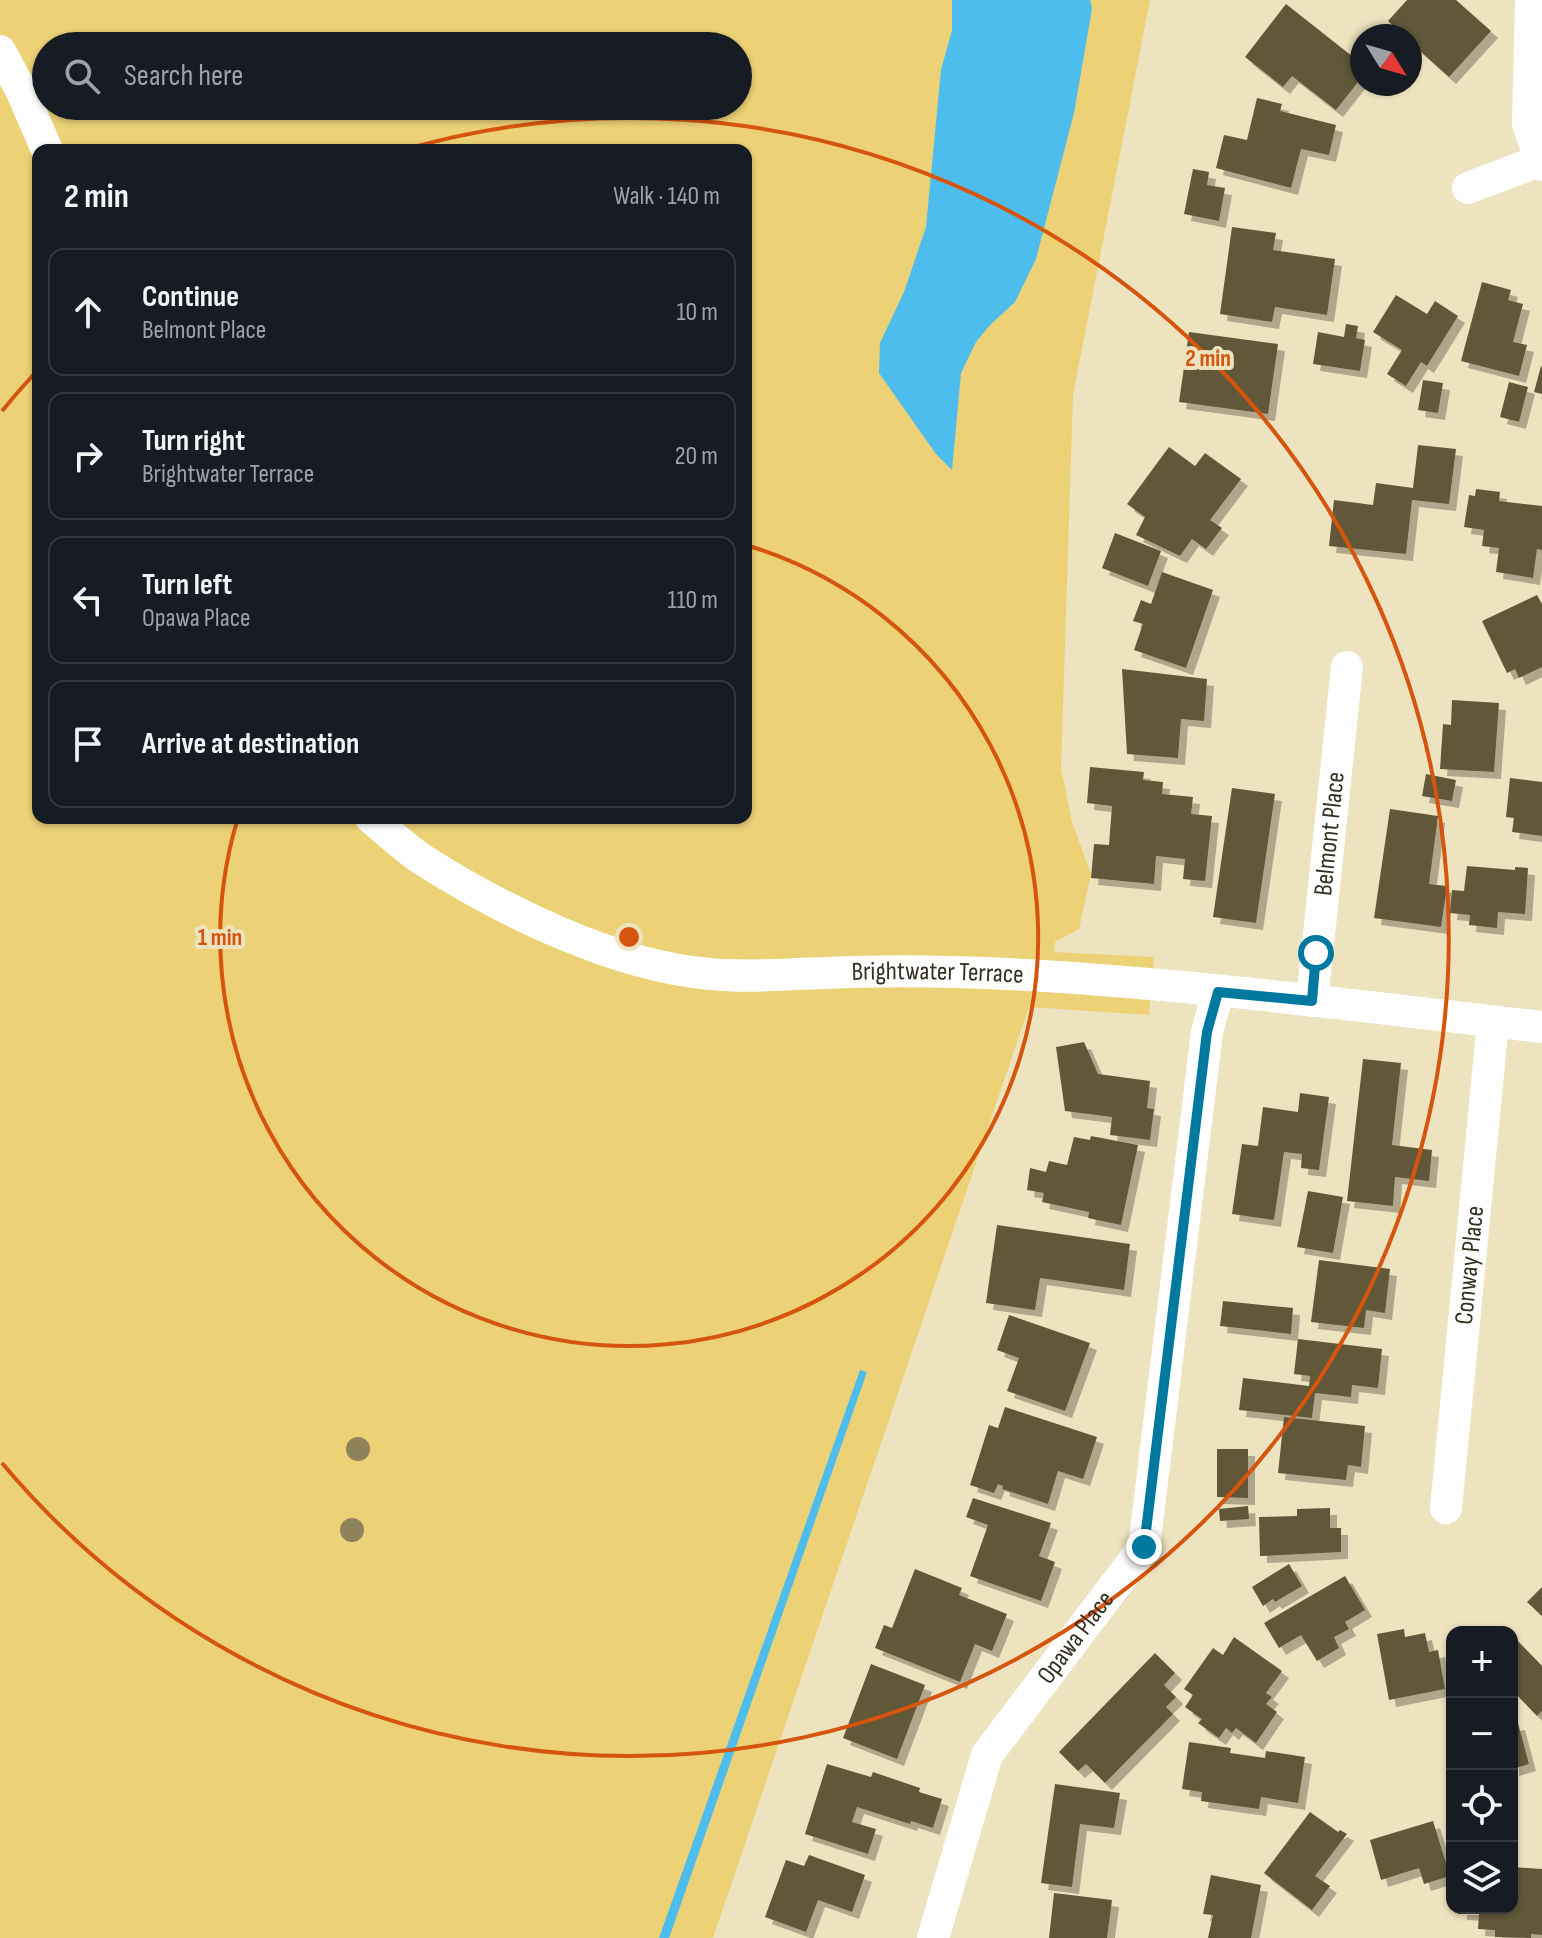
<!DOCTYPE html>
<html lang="en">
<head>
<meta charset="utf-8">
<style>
	body { margin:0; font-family:"Sofia Sans Condensed",sans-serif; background:#242831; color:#f1f3f6 }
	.controls { position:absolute; right:24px; bottom:24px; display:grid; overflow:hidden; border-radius:16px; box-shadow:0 2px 6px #0004 }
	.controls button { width:72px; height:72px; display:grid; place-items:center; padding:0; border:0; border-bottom:2px solid #363941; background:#171b24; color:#f1f3f6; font:40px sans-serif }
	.compass { position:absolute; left:1350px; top:24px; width:72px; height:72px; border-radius:50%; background:#171b24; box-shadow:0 2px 6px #0004; rotate:127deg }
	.stop { position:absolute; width:24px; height:24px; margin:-18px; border:6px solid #0079a1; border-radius:50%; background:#fff }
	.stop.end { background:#0079a1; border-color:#fff; box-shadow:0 2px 8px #0008 }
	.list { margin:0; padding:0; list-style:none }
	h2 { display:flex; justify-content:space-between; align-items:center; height:104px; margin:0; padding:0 32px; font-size:34px }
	h2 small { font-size:26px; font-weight:400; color:#9ea1a6 }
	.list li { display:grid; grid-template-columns:52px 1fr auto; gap:24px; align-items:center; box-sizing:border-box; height:128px; margin:0 16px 16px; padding:0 16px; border:2px solid #363941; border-radius:16px }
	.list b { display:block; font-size:30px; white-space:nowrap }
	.list p { margin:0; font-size:26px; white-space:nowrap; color:#9ea1a6 }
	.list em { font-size:26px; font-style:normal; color:#9ea1a6 }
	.icon { flex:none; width:44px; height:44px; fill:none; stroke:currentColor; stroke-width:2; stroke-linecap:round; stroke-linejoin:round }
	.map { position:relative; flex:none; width:1542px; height:1938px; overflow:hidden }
	.search { position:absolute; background:#171b24; box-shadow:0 2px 6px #0004; left:32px; top:32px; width:720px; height:88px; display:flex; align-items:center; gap:20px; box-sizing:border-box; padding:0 28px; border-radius:44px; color:#9ea1a6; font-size:30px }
	.panel { position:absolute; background:#171b24; box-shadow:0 2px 6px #0004; left:32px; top:144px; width:720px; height:680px; border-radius:16px }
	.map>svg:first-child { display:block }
	.green { fill:#ecd176; fill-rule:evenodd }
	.water { fill:#4dbded }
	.building { fill:#615838; filter:url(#shadow) }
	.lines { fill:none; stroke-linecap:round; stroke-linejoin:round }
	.street { stroke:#fff; stroke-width:32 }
	.tree { fill:#8d8259 }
	.route { stroke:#0079a1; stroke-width:10 }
	.ring { fill:none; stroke:#d6550e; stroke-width:4 }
	.labels { text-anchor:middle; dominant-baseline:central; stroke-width:8; stroke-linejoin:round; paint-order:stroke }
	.street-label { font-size:26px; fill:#343022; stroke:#eee3bf }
	.centre { fill:#d6550e; stroke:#eee3bf; stroke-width:4 }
	.ring-label { font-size:24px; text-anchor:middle; font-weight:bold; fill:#d6550e; stroke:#eee3bf; stroke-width:8; stroke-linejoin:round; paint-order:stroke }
</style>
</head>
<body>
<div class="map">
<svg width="1542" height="1938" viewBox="0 0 1542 1938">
	<defs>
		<filter id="shadow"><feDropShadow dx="7" dy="7" stdDeviation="0" flood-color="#0004"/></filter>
	</defs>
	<rect width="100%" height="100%" fill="#eee3bf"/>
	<path class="green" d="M 0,0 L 1150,0 L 1073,395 L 1061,769 L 1072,822 L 1091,874 L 1079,929 L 1055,942 L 1054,952 L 1154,957 L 1149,1015 L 1029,1007 L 713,1938 L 0,1938 ZM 46,46 L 738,46 L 738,106 L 46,106 ZM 38,150 L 746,150 L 746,818 L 38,818 Z"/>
	<path class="water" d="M 952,0 L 1090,0 L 1092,9 L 1074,113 L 1036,259 L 1015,302 L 990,325 L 976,342 L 961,373 L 952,470 L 936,454 L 879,373 L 880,343 L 904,292 L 926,227 L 941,70 L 952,30 Z
		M 860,1370 L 867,1372 L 669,1938 L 659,1938 Z"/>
	<path class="building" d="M 1407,0 L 1456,0 L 1491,31 L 1449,77 L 1410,42 L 1410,36 L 1404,36 L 1388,21 Z
		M 1286,4 L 1362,64 L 1362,77 L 1336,110 L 1292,76 L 1283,87 L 1245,57 Z
		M 1257,98 L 1282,104 L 1280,111 L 1336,125 L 1329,155 L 1301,149 L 1291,188 L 1216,168 L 1224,135 L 1247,140 Z
		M 1193,169 L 1209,172 L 1207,185 L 1225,188 L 1219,221 L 1184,214 Z
		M 1232,227 L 1276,233 L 1273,250 L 1335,259 L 1327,315 L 1275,307 L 1272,322 L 1220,314 Z
		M 1482,282 L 1511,290 L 1508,300 L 1523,304 L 1513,342 L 1527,345 L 1519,376 L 1461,361 Z
		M 1396,295 L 1427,314 L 1435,301 L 1458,316 L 1427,366 L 1421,362 L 1406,386 L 1387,374 L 1402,350 L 1373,332 Z
		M 1346,324 L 1358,326 L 1356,338 L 1365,340 L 1360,371 L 1313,364 L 1318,332 L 1344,337 Z
		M 1189,332 L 1278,344 L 1268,414 L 1179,402 Z
		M 1541,366 L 1542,367 L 1542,394 L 1534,392 Z
		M 1423,380 L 1443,383 L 1438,413 L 1418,410 Z
		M 1509,382 L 1528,387 L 1519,422 L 1500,417 Z
		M 1418,445 L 1456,449 L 1449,504 L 1412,500 L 1406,554 L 1329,546 L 1334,500 L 1373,505 L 1376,483 L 1413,488 Z
		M 1169,447 L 1195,466 L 1205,453 L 1241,479 L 1210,520 L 1222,528 L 1206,549 L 1192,539 L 1180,556 L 1136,535 L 1145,517 L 1127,504 Z
		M 1476,489 L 1500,492 L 1499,501 L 1542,506 L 1542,550 L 1537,549 L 1533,578 L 1496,572 L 1499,548 L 1482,546 L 1484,530 L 1464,527 L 1469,495 L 1475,496 Z
		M 1115,533 L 1161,551 L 1148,586 L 1102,568 Z
		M 1162,572 L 1213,590 L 1186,668 L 1134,650 L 1143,624 L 1133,621 L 1141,600 L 1151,604 Z
		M 1537,595 L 1542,604 L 1542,667 L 1519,678 L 1515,669 L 1507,673 L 1482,621 Z
		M 1122,669 L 1207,679 L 1204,721 L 1181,719 L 1178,758 L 1127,754 Z
		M 1452,700 L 1499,703 L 1494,772 L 1440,769 L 1443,724 L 1451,725 Z
		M 1090,767 L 1144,772 L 1143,780 L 1163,782 L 1162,794 L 1193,797 L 1191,814 L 1212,816 L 1205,881 L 1183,879 L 1185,859 L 1156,856 L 1154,884 L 1091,878 L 1094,844 L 1109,845 L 1112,806 L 1087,803 Z
		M 1426,774 L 1456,780 L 1452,801 L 1422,796 Z
		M 1510,778 L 1542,782 L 1542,836 L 1512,832 L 1514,818 L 1506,817 Z
		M 1232,788 L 1275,794 L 1256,923 L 1213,917 Z
		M 1390,809 L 1438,816 L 1429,884 L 1447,886 L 1441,927 L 1374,918 Z
		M 1467,866 L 1515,870 L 1515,867 L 1528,868 L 1525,914 L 1498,912 L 1497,928 L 1469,925 L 1470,915 L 1450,913 L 1452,890 L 1464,891 Z
		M 1084,1042 L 1098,1074 L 1150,1081 L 1147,1108 L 1154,1109 L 1150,1140 L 1110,1135 L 1112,1117 L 1065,1111 L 1056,1047 Z
		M 1363,1059 L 1401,1063 L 1392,1145 L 1432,1150 L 1429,1181 L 1395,1177 L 1393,1206 L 1347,1201 Z
		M 1300,1093 L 1329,1097 L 1319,1170 L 1301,1168 L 1302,1154 L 1284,1152 L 1274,1220 L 1232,1214 L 1242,1144 L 1258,1146 L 1263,1107 L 1298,1112 Z
		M 1091,1136 L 1138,1145 L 1121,1225 L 1088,1218 L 1089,1212 L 1042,1202 L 1044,1193 L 1027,1190 L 1030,1168 L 1046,1172 L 1049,1161 L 1067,1165 L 1074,1137 L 1090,1140 Z
		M 1308,1191 L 1343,1197 L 1333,1253 L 1297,1247 Z
		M 997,1225 L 1130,1244 L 1124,1290 L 1040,1278 L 1035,1310 L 986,1303 Z
		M 1319,1260 L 1390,1269 L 1385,1313 L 1366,1310 L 1364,1328 L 1311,1322 Z
		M 1223,1301 L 1293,1308 L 1291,1334 L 1220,1326 Z
		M 1009,1315 L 1090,1343 L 1065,1411 L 1007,1391 L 1019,1358 L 997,1350 Z
		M 1298,1339 L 1382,1349 L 1378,1388 L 1352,1385 L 1351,1397 L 1315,1393 L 1312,1418 L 1239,1410 L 1243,1378 L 1309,1386 L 1310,1376 L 1294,1374 Z
		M 1005,1407 L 1097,1437 L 1083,1479 L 1058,1471 L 1048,1504 L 1002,1489 L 1003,1486 L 998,1484 L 994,1493 L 970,1485 L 989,1425 L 998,1428 Z
		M 1284,1417 L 1365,1426 L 1361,1467 L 1348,1465 L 1346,1480 L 1278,1473 Z
		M 1217,1449 L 1248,1449 L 1248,1498 L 1217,1497 Z
		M 973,1498 L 1051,1523 L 1039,1556 L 1055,1562 L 1041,1601 L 970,1576 L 988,1525 L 966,1517 Z
		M 1248,1506 L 1249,1519 L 1220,1521 L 1219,1509 Z
		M 1330,1508 L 1330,1528 L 1341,1528 L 1341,1552 L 1260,1556 L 1259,1517 L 1297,1516 L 1297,1509 Z
		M 1289,1564 L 1302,1586 L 1275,1602 L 1273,1599 L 1263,1606 L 1252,1587 Z
		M 915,1569 L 962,1588 L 959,1595 L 1007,1614 L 992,1651 L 975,1644 L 960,1682 L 875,1648 L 884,1625 L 892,1628 Z
		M 1345,1576 L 1365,1610 L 1345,1622 L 1349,1629 L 1334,1637 L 1339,1648 L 1317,1661 L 1301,1635 L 1279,1648 L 1264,1623 Z
		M 1542,1587 L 1542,1616 L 1527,1602 Z
		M 1404,1629 L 1405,1637 L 1425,1633 L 1429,1652 L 1438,1650 L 1445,1689 L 1389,1700 L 1377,1634 Z
		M 1512,1635 L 1542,1666 L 1542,1711 L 1537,1716 L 1512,1690 Z
		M 1234,1637 L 1282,1671 L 1266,1693 L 1272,1697 L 1266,1704 L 1277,1712 L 1256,1743 L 1236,1728 L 1232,1733 L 1226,1728 L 1219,1738 L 1198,1723 L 1202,1719 L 1185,1707 L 1193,1695 L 1184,1689 L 1213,1648 L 1223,1655 Z
		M 1155,1653 L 1175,1673 L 1164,1685 L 1176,1697 L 1166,1707 L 1173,1714 L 1105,1783 L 1086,1764 L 1078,1771 L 1059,1752 Z
		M 871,1664 L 925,1685 L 897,1759 L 843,1738 Z
		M 1518,1723 L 1529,1764 L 1512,1769 L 1512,1724 Z
		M 1189,1742 L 1231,1748 L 1230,1753 L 1265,1758 L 1266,1751 L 1305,1757 L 1298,1803 L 1261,1797 L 1259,1809 L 1201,1801 L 1202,1792 L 1182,1789 Z
		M 827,1764 L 871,1777 L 873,1772 L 920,1788 L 919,1792 L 942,1799 L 933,1828 L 911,1821 L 910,1824 L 857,1807 L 852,1822 L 876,1829 L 868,1854 L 805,1834 Z
		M 1055,1784 L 1120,1793 L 1114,1828 L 1080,1824 L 1072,1887 L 1041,1883 Z
		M 1310,1812 L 1338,1832 L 1340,1830 L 1347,1834 L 1315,1876 L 1330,1886 L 1312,1910 L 1264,1873 Z
		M 1433,1821 L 1450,1876 L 1424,1884 L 1419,1868 L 1381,1880 L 1370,1840 Z
		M 809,1855 L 865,1875 L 852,1912 L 818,1900 L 806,1932 L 765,1917 L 786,1860 L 804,1866 Z
		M 1512,1867 L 1542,1869 L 1542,1935 L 1531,1934 L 1531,1938 L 1495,1937 L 1495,1930 L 1478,1929 L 1479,1914 L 1460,1913 L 1460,1908 L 1512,1908 Z
		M 1211,1875 L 1261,1885 L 1251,1938 L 1208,1938 L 1213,1915 L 1203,1914 Z
		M 1054,1893 L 1112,1900 L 1107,1938 L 1049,1938 Z"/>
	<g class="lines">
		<g class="street">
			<path d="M 1531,0 L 1528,124 L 1542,165"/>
			<path d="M 0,51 L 21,90 L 47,150"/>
			<path d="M 1468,188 L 1539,161"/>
			<path id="s1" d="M 371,818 C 388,832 405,848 423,860 C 503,911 615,966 710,974 C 749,978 786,974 825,973 C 886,970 948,971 1008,974 C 1187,983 1365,1007 1542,1027"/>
			<path id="s2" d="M 1312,1001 L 1347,667"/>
			<path id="s3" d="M 1446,1508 L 1493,1022"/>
			<path id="s4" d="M 933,1938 L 987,1755 L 1144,1547 L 1207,1032 L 1218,992"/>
		</g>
	</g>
	<g class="tree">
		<circle cx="358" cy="1449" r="12"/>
		<circle cx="352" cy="1530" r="12"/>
	</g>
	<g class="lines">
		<path class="route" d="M 1144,1547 L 1207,1032 L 1218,992 L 1312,1001 L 1316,953"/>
	</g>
	<g class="ring">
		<path d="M749 546A409 409 0 1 1 237 821"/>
		<path d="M2 411A819 819 0 0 1 35 373M403 150A819 819 0 1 1 2 1463"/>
	</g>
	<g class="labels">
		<g class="street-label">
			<text stroke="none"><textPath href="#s2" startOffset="168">Belmont Place</textPath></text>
			<text stroke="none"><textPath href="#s1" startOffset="606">Brightwater Terrace</textPath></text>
			<text stroke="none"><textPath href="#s3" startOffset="244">Conway Place</textPath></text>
			<text stroke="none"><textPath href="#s4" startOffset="338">Opawa Place</textPath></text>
		</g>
	</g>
	<circle cx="629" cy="937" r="12" class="centre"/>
	<g class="ring-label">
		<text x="1208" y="366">2 min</text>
		<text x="220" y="945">1 min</text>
	</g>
</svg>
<div class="controls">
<button>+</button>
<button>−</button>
<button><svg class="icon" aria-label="locate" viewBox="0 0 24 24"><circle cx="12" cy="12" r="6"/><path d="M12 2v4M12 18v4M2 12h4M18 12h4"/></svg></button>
<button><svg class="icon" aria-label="layers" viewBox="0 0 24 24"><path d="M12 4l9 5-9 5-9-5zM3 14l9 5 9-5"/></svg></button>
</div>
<svg class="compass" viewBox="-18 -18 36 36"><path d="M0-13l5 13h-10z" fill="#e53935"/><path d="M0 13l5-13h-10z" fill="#9ea1a6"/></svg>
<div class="stop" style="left:1316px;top:953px"></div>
<div class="stop end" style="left:1144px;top:1547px"></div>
<div class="search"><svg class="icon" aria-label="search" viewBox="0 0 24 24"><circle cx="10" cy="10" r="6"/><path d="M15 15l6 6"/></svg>Search here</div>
<section class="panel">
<h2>2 min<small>Walk · 140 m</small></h2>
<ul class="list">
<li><svg class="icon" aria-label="ahead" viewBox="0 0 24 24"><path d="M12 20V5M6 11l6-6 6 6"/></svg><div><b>Continue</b><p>Belmont Place</p></div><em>10 m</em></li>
<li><svg class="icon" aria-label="right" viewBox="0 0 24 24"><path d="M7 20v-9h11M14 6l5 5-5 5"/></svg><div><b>Turn right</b><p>Brightwater Terrace</p></div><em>20 m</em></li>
<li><svg class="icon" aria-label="left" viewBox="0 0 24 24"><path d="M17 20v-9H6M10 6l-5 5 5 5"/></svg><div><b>Turn left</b><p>Opawa Place</p></div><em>110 m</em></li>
<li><svg class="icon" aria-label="arrive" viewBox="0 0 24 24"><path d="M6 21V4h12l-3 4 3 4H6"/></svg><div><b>Arrive at destination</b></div></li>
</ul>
</section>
</div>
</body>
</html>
